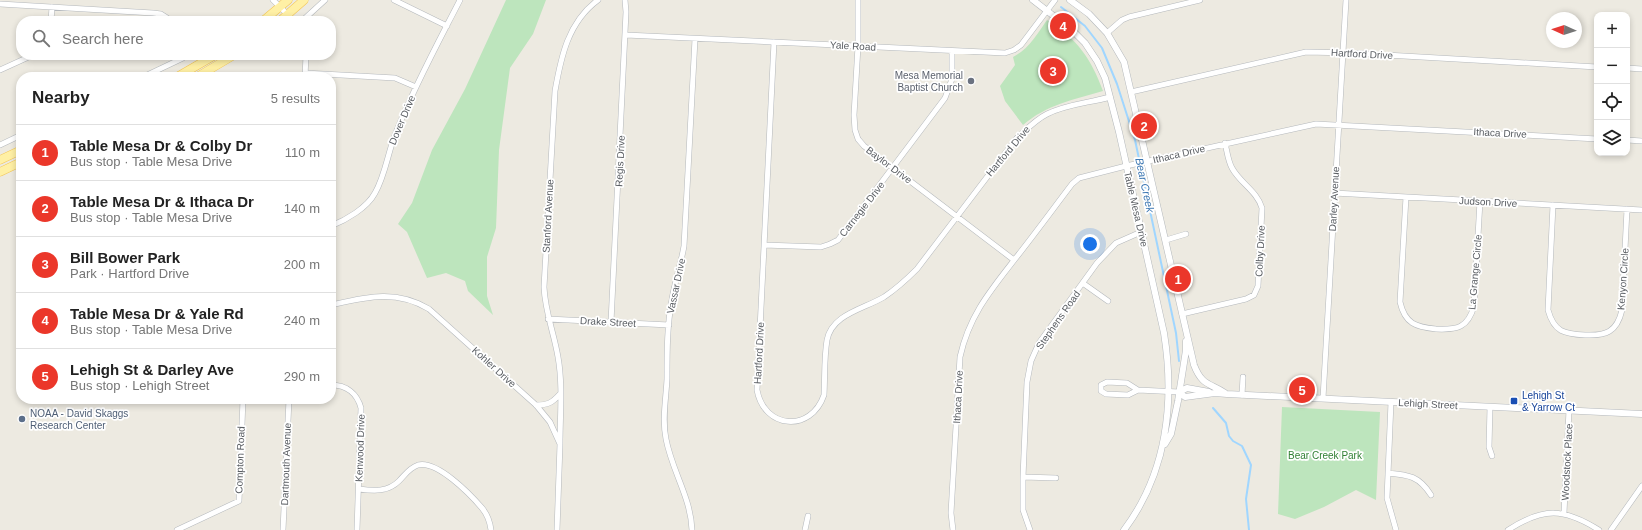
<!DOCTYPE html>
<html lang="en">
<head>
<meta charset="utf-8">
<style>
	body { margin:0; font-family:Arial,sans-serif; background:#f6f6f6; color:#222 }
	.controls { position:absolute; right:12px; top:12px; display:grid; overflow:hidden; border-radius:8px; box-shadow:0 2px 6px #0003 }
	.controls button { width:36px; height:36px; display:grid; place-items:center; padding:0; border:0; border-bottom:1px solid #e0e0e0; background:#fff; color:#222; font:20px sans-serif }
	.compass { position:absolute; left:1546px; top:12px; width:36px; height:36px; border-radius:50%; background:#fff; box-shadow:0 2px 6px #0003; rotate:273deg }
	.you { position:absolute; left:1090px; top:244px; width:14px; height:14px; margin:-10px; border:3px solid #fff; border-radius:50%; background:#1a73e8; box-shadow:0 0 0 6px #1a73e833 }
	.badge { display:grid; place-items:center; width:26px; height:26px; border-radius:50%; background:#eb372a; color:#fff; font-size:13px; font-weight:700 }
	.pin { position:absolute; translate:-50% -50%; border:2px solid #fff; box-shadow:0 1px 4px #0006 }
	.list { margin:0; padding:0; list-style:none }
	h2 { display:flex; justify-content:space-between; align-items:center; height:52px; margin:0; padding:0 16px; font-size:17px }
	h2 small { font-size:13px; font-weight:400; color:#767676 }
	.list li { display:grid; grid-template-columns:26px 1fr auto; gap:12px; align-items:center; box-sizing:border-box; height:56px; padding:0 16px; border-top:1px solid #e0e0e0 }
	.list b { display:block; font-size:15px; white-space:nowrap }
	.list p { margin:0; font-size:13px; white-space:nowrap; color:#767676 }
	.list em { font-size:13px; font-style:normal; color:#767676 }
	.icon { flex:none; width:22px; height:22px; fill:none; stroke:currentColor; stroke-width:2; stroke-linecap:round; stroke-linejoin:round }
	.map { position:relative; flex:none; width:1642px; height:530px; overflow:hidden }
	.search { position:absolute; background:#fff; box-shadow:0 2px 6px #0003; left:16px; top:16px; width:320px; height:44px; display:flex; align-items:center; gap:10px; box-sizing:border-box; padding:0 14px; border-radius:16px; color:#767676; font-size:15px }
	.panel { position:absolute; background:#fff; box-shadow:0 2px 6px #0003; left:16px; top:72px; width:320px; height:332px; border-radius:16px }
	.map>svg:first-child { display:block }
	.green { fill:#bde5bd }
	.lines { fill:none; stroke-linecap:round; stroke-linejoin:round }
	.stream { stroke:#a0d6ff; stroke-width:2 }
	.minor-casing { stroke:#b4b8bc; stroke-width:6 }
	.tertiary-casing { stroke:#b4b8bc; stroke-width:7 }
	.primary-casing { stroke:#f3c555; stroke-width:9 }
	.minor { stroke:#fff; stroke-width:5 }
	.tertiary { stroke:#fff; stroke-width:6 }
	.primary { stroke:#fff0a5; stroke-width:8 }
	.worship-dot { fill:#6b7280; stroke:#fff; stroke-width:1.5 }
	.transit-dot { fill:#1a4fb4; stroke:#fff; stroke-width:1.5 }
	.service-dot { fill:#5c6f8a; stroke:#fff; stroke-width:1.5 }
	.labels { text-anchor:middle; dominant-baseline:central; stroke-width:3.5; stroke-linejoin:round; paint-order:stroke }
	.street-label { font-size:10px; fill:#5a5e63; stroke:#fff }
	.worship-label { font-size:10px; fill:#5b616d; stroke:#fff; text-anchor:end }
	.transit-label { font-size:10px; fill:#164399; stroke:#fff; text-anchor:start }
	.service-label { font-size:10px; fill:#4e5e75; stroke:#fff; text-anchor:start }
	.park-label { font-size:10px; fill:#328135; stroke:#fff }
	.water-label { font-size:11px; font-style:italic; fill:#3c77b2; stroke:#fff }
</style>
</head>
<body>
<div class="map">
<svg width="1642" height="530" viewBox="0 0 1642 530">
	<rect width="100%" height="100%" fill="#edeae1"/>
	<path class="green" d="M 506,0 L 546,0 L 533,34 L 510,68 L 499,150 L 496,228 L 487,257 L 487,296 L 493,315 L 468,291 L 465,281 L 446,273 L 427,278 L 407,232 L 398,224 L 412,203 L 432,150 L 465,89 Z
		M 1047,20 C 1077,39 1091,58 1103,91 C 1075,99 1046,105 1023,125 L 1005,101 L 1000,86 L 1015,65 L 1013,57 C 1029,49 1037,34 1047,20 Z
		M 1282,407 L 1380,412 L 1376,500 L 1356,490 L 1324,507 L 1295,519 L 1278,514 Z"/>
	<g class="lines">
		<path class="stream" d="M 1061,7 L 1085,26 L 1102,48 L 1117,84 L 1135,140 L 1176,333 L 1179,361
			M 1213,408 L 1226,423 L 1229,436 L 1233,441 L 1242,446 L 1251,465 L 1246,499 L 1249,530"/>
		<defs>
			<path id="minor" d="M 273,0 L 294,21
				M 394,0 L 447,26
				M 858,0 L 858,46 L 854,115 L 855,130 L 858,139 L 864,146 L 1014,260
				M 0,4 L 153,13 L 161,14 L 172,21
				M 51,21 L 52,7
				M 302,21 L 325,0
				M 1107,33 L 1122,20 L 1129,17 L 1200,0
				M 626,35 L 1005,53 L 1014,50 L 1021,45 L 1055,0
				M 774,42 L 757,390 C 764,429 811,433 824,395 C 825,377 824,358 827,340 C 832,314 864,309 884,297 C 896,289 906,280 917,269 L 1016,139 C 1026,130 1035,120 1047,114 C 1067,104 1089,103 1110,97
				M 1627,68 L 1642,69
				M 0,70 L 33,55
				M 305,73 L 395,78 L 416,87
				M 143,77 L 183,58 L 186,55
				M 305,77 L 306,55
				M 1131,92 L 1306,52 L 1351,53 L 1597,67
				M 1627,140 L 1642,141
				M 0,145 L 21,135
				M 1334,193 L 1642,210
				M 1406,197 L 1400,302 C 1405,324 1416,327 1436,329 C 1457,330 1468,328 1474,306 L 1480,201
				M 1553,205 L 1548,310 C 1554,332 1564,334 1585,335 C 1606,336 1617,332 1622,310 L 1627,209
				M 331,226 C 346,220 367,208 375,193 C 386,174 388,150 397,130 C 415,85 438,43 460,0
				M 1166,240 L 1186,234
				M 764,245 L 821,247 L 830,244 L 838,240 L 945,98 L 952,79 L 952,51
				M 1084,284 L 1108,301
				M 331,305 C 366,297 396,289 429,309 L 536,405 L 550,422 L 560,444 L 557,530
				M 1182,314 L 1246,299 L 1254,295 L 1258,286 L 1262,208 C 1257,191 1240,183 1232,168 C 1228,161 1227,151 1225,143
				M 548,319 L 669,325
				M 611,322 L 626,12 L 625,0
				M 331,385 C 346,385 357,393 361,408 L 357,530
				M 1138,390 L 1128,395 L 1106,394 L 1101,391 L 1101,385 L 1107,382 L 1127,383 L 1138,390 L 1179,392
				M 1242,395 L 1243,377
				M 1323,398 L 1346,0
				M 1391,402 L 1387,498 L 1396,530
				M 536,405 C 548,405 552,403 560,394
				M 1490,407 L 1489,447 L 1492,456
				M 560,444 C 560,415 563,385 558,357 C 554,333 545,312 544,287 L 555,91 C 561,57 568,22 598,0
				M 1388,473 C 1409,475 1419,476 1431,495
				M 1023,477 L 1056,478
				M 359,489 C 374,491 388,492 399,481 C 405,475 409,468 418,465 C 437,460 470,494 482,508 C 487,514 490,522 491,530
				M 1564,513 L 1569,410
				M 177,530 L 239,501 L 243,399
				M 283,530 L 289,399
				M 692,530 C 691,498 672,471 666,439 C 662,419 666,399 667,379 C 667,352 667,325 672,299 C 675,281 681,264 684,246 L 695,39
				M 805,530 L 808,516
				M 953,530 L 951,513 L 960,357 C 969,316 990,291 1015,259 C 1034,235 1053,209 1072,184 L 1079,178 L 1126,166 L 1316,124 L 1597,139
				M 1030,530 L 1023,510 L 1023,477 L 1027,382 L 1031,361 L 1039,343 L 1097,263 L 1116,243 L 1141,232
				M 1508,530 C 1544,507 1564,508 1599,530
				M 1611,530 L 1642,486"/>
			<path id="tertiary" d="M 1033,0 L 1073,31 L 1085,43 L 1097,61 L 1105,78 L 1119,132 L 1164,333 C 1175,402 1167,473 1124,530
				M 1070,0 L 1089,14 L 1107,33 L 1124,62 L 1194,365 C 1202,386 1210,383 1225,393
				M 1179,392 L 1185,397 L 1215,393 L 1227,394 L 1642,414
				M 1179,392 L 1187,388 L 1209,392
				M 1165,444 L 1171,434 L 1178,401 L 1186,350 L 1186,341"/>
			<path id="primary" d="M 263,21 L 288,0
				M 280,21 L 304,0
				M 177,77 L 215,55
				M 197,77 L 234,55
				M 0,160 L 21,150
				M 0,172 L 21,162"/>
		</defs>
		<use href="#minor" class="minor-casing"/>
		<use href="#tertiary" class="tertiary-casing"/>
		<use href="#primary" class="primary-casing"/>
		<use href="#minor" class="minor"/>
		<use href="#tertiary" class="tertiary"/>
		<use href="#primary" class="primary"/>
	</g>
	<circle class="worship-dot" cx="971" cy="81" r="4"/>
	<rect class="transit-dot" x="1510" y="397" width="8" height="8" rx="2"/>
	<circle class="service-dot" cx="22" cy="419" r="4"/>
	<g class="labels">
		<g class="street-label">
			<text transform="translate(853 46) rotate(3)">Yale Road</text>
			<text transform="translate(1362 54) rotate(3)">Hartford Drive</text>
			<text transform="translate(402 120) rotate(-67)">Dover Drive</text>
			<text transform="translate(1500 133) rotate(3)">Ithaca Drive</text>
			<text transform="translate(1008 151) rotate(-50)">Hartford Drive</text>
			<text transform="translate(1179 154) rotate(-13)">Ithaca Drive</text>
			<text transform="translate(620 161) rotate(-87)">Regis Drive</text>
			<text transform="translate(889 165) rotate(37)">Baylor Drive</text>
			<text transform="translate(1334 199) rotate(-87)">Darley Avenue</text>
			<text transform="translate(1488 202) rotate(3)">Judson Drive</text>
			<text transform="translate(862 209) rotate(-52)">Carnegie Drive</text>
			<text transform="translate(1136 209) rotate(77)">Table Mesa Drive</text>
			<text transform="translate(548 216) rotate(-87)">Stanford Avenue</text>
			<text transform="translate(1260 251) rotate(-87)">Colby Drive</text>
			<text transform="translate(1475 272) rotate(-85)">La Grange Circle</text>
			<text transform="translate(1623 279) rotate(-86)">Kenyon Circle</text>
			<text transform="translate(676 286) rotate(-78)">Vassar Drive</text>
			<text transform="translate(1058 320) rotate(-55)">Stephens Road</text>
			<text transform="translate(608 322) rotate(3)">Drake Street</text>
			<text transform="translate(759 353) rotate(-87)">Hartford Drive</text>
			<text transform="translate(494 367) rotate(42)">Kohler Drive</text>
			<text transform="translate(958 397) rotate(-87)">Ithaca Drive</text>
			<text transform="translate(1428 404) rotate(3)">Lehigh Street</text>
			<text transform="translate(360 448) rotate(-88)">Kenwood Drive</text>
			<text transform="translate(240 460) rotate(-88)">Compton Road</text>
			<text transform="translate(1567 462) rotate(-87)">Woodstock Place</text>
			<text transform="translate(286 464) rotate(-88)">Dartmouth Avenue</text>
		</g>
		<g class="worship-label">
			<text x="963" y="75">Mesa Memorial<tspan x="963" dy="12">Baptist Church</tspan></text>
		</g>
		<g class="transit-label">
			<text x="1522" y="395">Lehigh St<tspan x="1522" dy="12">&amp; Yarrow Ct</tspan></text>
		</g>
		<g class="service-label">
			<text x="30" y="413">NOAA - David Skaggs<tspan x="30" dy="12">Research Center</tspan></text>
		</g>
		<g class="park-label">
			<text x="1325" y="455">Bear Creek Park</text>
		</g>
		<g class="water-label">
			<text transform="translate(1145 185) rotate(78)">Bear Creek</text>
		</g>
	</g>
</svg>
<div class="controls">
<button>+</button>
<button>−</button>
<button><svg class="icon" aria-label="locate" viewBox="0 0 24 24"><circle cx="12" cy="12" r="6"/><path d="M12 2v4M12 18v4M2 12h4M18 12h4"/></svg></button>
<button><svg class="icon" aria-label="layers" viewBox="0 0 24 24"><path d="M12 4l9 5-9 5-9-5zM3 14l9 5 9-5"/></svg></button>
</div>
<svg class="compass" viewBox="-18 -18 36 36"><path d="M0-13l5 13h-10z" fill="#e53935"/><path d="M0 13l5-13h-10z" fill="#767676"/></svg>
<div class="you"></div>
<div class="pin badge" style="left:1178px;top:279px">1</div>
<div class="pin badge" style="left:1144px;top:126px">2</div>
<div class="pin badge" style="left:1053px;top:71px">3</div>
<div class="pin badge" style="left:1063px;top:26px">4</div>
<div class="pin badge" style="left:1302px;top:390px">5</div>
<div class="search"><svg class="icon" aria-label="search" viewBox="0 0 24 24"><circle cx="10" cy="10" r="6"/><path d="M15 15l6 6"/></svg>Search here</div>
<section class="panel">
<h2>Nearby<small>5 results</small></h2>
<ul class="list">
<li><span class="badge">1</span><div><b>Table Mesa Dr &amp; Colby Dr</b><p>Bus stop · Table Mesa Drive</p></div><em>110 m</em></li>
<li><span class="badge">2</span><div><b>Table Mesa Dr &amp; Ithaca Dr</b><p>Bus stop · Table Mesa Drive</p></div><em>140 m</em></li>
<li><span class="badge">3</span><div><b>Bill Bower Park</b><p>Park · Hartford Drive</p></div><em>200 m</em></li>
<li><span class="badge">4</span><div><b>Table Mesa Dr &amp; Yale Rd</b><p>Bus stop · Table Mesa Drive</p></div><em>240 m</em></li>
<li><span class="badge">5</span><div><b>Lehigh St &amp; Darley Ave</b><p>Bus stop · Lehigh Street</p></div><em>290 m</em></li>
</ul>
</section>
</div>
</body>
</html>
